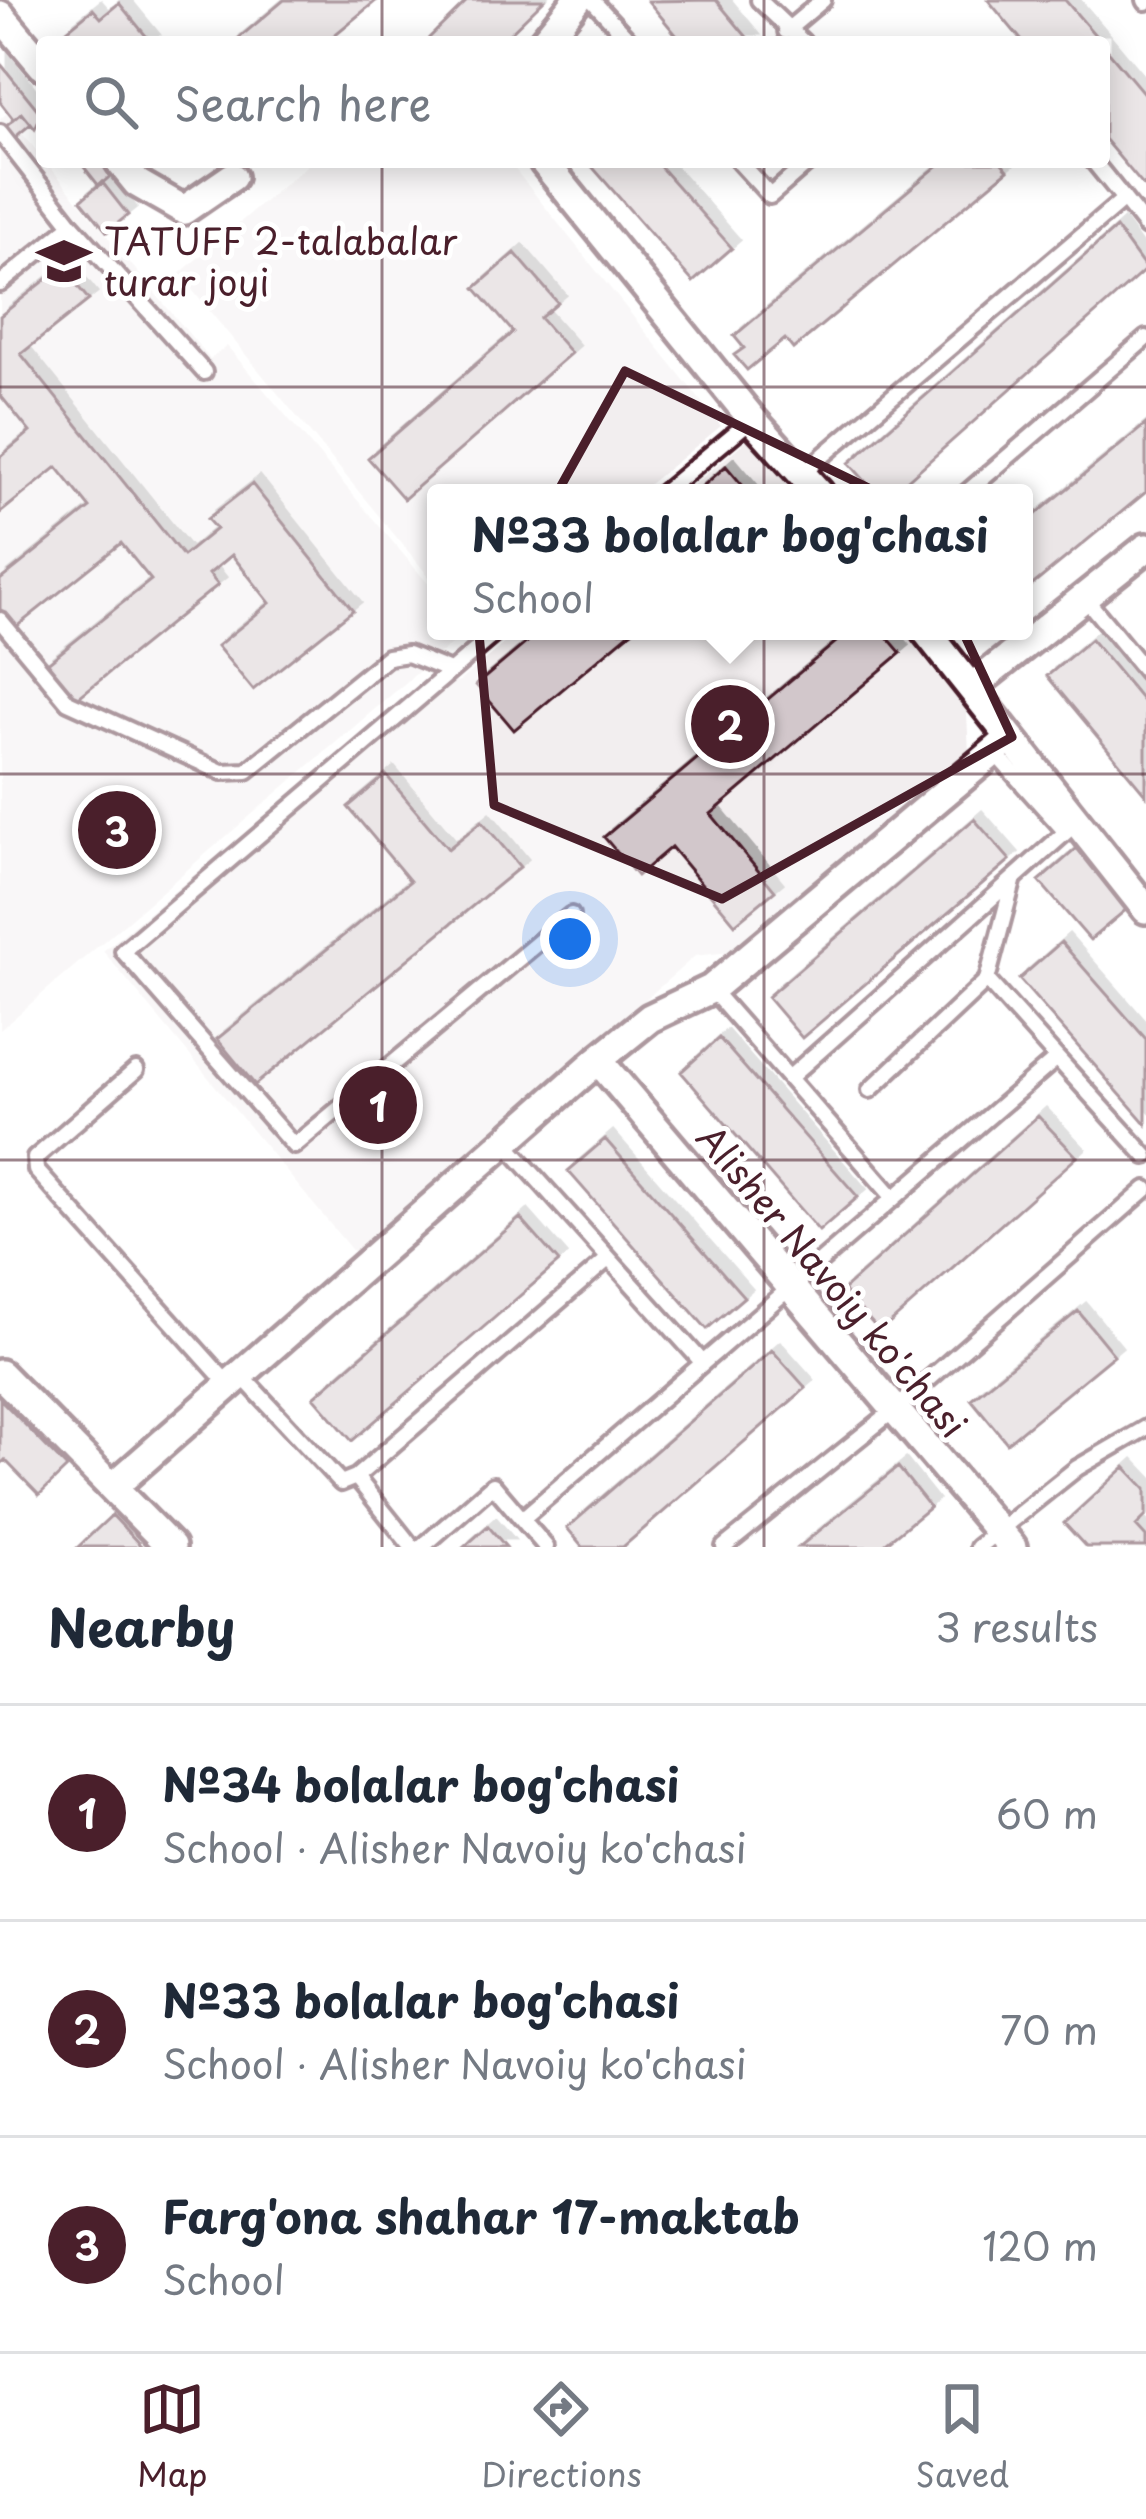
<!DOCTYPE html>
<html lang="en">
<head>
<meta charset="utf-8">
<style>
	body { margin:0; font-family:"Playpen Sans",sans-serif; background:#f6f6f7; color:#1f2937 }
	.you { position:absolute; left:570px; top:939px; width:42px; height:42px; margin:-30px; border:9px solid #fff; border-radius:50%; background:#1a73e8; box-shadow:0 0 0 18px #1a73e833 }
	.badge { display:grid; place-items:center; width:78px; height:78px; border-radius:50%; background:#4a1f2b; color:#fff; font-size:39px; font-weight:700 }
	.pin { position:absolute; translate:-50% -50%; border:6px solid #fff; box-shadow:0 3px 12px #0006 }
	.popup { position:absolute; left:427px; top:484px; width:606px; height:156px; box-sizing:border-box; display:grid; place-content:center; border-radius:12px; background:#fff; filter:drop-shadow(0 3px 9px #0005); font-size:39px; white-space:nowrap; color:#747a83 }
	.popup b { font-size:45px; color:#1f2937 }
	.popup::after { content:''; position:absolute; left:50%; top:100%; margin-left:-24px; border:24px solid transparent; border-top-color:#fff }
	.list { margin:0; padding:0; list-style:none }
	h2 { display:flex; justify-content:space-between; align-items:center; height:156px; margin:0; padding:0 48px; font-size:51px }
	h2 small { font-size:39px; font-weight:400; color:#747a83 }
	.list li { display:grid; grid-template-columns:78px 1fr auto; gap:36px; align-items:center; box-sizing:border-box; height:216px; padding:0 48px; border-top:3px solid #e0e1e3 }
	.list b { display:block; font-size:45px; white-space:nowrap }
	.list p { margin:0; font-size:39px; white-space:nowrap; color:#747a83 }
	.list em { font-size:39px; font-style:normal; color:#747a83 }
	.icon { flex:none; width:66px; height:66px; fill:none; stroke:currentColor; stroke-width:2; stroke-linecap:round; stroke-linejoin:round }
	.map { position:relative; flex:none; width:1146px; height:1547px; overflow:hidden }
	.search { position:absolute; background:#fff; box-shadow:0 6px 30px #0003; left:36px; right:36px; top:36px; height:132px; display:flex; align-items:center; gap:30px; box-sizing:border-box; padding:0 42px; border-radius:12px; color:#747a83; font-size:45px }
	.sheet { height:804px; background:#fff }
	nav { display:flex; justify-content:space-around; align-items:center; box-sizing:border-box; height:168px; border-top:3px solid #e0e1e3; background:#fff; font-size:33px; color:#747a83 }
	nav a { display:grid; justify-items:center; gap:6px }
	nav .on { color:#4a1f2b }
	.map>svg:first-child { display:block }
	.built { fill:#f2eeef }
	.building { fill:#d2c7cb; stroke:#4a1f2b; stroke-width:3; filter:url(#shadow) }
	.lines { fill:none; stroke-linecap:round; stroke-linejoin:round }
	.service-casing { stroke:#4a1f2b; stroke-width:22 }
	.minor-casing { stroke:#4a1f2b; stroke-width:36 }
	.service { stroke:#fff; stroke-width:14 }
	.minor { stroke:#fff; stroke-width:27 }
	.marked { fill:none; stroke:#4a1f2b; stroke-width:9; stroke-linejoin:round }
	.grid { fill:none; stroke:#4a1f2b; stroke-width:3; stroke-opacity:0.55 }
	.labels { text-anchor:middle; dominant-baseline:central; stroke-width:10; stroke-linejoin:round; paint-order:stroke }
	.poi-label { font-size:36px; fill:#4a1f2b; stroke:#fff; text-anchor:start }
	.street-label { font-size:36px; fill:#4a1f2b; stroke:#fff }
</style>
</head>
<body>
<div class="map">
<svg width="1146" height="1547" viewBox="0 0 1146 1547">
	<defs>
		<filter id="shadow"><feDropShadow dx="8" dy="-8" stdDeviation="0" flood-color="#0004"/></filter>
	</defs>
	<rect width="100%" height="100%" fill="#fff"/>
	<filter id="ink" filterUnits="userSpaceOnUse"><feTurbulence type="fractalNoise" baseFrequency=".00833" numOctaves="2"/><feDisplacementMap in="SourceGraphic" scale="24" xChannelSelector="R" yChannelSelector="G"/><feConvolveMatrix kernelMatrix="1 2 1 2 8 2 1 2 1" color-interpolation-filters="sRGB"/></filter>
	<g filter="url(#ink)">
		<path class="built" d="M 6,114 L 210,359 L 227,346 L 436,593 L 436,631 L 466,631 L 0,1030 L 0,119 Z
			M 311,162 L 509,162 L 721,426 L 638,493 L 436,493 L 436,585 L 179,274 Z
			M 749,438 L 796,493 L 684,493 Z
			M 519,631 L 912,631 L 966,696 L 969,752 L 729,952 L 695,956 L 355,1254 L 103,951 L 442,668 L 457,683 Z"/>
		<path class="building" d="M 284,0 L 377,0 L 326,42 L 234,42 Z
			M 468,0 L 544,0 L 501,42 L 433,42 L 429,38 Z
			M 716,0 L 751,42 L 682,42 L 648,1 Z
			M 988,0 L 1065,0 L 1101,42 L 1023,42 Z
			M 119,3 L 151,42 L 71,42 L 75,39 L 67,30 L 93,9 L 101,18 Z
			M 1104,46 L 1146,96 L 1146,189 L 1104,139 Z
			M 0,63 L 42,115 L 35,129 L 22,113 L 14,120 L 0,102 Z
			M 22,113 L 31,124 L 13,139 L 4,128 Z
			M 80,162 L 109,162 L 116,171 L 99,186 Z
			M 588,162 L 656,162 L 732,248 L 693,282 Z
			M 942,162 L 1001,162 L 1008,170 L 793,349 L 785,339 L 747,370 L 734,355 L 744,348 L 734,336 Z
			M 102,182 L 128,215 L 107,232 L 81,200 Z
			M 1116,228 L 1146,269 L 893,493 L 876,493 L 849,463 Z
			M 515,253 L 558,303 L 540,318 L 571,353 L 404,499 L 368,458 L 513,332 L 475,288 Z
			M 62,267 L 89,300 L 21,354 L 183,556 L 216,529 L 207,519 L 252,484 L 353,610 L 253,690 L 217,646 L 270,603 L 232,555 L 209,574 L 218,585 L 74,701 L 45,665 L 151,580 L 121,543 L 15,628 L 0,609 L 0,580 L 90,508 L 57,467 L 0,513 L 0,457 L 30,432 L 0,395 L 0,316 Z
			M 1146,424 L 1146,492 L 1024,592 L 1024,524 Z
			M 726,466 L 749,493 L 695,493 Z
			M 540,631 L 632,631 L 514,730 L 476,685 Z
			M 849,631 L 882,631 L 901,653 L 711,814 L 775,891 L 735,924 L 671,847 L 637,876 L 604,837 Z
			M 1091,639 L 1146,705 L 1146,795 L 1047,676 Z
			M 386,775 L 448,849 L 482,821 L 520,867 L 255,1085 L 217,1039 L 410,881 L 348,807 Z
			M 974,819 L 1010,860 L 802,1038 L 767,997 Z
			M 1083,843 L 1134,903 L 1090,940 L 1039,881 Z
			M 1061,942 L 1146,1039 L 1146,1124 L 1019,979 Z
			M 719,1038 L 858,1197 L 819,1231 L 681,1072 Z
			M 1038,1116 L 1077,1157 L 880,1332 L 843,1290 Z
			M 605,1139 L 744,1297 L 707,1329 L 568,1171 Z
			M 520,1218 L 559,1262 L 352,1441 L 314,1397 Z
			M 1078,1311 L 1114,1355 L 1007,1443 L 971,1399 Z
			M 772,1350 L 806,1388 L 623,1547 L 583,1547 L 567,1528 Z
			M 0,1399 L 67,1468 L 39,1495 L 5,1460 L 0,1465 Z
			M 898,1467 L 930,1507 L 881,1547 L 799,1547 Z
			M 1125,1467 L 1146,1489 L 1146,1516 L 1136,1526 L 1146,1537 L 1146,1547 L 1086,1547 L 1064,1523 Z
			M 112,1515 L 142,1547 L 78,1547 Z
			M 488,1526 L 506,1547 L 464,1547 Z"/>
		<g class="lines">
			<defs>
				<path id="service" d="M 592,0 L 631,42
					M 759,0 L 803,42
					M 1145,0 L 1146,2
					M 786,31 L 823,0
					M 0,133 L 72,225 L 204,372
					M 739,162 L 770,196 L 809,162
					M 1094,162 L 1124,199
					M 0,284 L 72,225
					M 804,472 L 1124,199 L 1146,227
					M 663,493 L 752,419
					M 966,493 L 1146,338
					M 1085,598 L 1146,672
					M 0,620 L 68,702 L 222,772 L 247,771 L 388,657 L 408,654 L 450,671
					M 498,631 L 123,951 L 294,1146 L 571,915
					M 1014,878 L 987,980 L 1057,1058
					M 711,989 L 894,1198 L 1057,1058 L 1146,1156
					M 136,1070 L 35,1158 L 36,1170 L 227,1383
					M 789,1078 L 1066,832 L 994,752
					M 870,1090 L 987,980
					M 505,1143 L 703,1363
					M 240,1374 L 341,1483 L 356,1477 L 608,1259
					M 356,1477 L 412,1547
					M 422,1547 L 493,1485 L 522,1519
					M 546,1547 L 522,1519 L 894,1198
					M 724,1547 L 894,1410 L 1146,1189
					M 978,1547 L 1077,1468 L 1146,1428"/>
				<path id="minor" d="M 0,15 L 42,65
					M 543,42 L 577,0
					M 120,162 L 137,183 L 184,210 L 232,177
					M 544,162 L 752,419 L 819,493
					M 926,631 L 1146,909
					M 972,687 L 1146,548
					M 598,1060 L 1012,1547
					M 0,1374 L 171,1547
					M 113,1487 L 598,1060 L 650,1018 L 711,989 L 1010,738"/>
			</defs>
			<use href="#service" class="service-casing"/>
			<use href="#minor" class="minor-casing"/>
			<use href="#service" class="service"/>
			<use href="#minor" class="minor"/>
		</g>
	</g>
	<path d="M0 0H1146V1547H0ZM 625,371 L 904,505 L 1012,737 L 722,899 L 494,805 L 479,633 Z" fill="#fff" fill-opacity=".55" fill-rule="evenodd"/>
	<path class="marked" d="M 625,371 L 904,505 L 1012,737 L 722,899 L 494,805 L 479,633 Z"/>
	<path class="grid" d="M 382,0 L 382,42M 764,0 L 764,42M 382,162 L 382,1547M 764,162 L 764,1547M 0,387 L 1146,387M 0,774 L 1146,774M 0,1160 L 1146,1160"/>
	<defs>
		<symbol id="university-bare" viewBox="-9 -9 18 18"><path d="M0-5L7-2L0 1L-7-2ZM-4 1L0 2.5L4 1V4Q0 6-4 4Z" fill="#4a1f2b" stroke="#fff" stroke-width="2.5" paint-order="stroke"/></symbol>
	</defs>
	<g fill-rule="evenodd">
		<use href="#university-bare" x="26" y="223" width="76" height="76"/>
	</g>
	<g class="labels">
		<g class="poi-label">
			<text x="104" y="240">TATUFF 2-talabalar<tspan x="104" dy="41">turar joyi</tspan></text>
		</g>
		<g class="street-label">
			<text transform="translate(833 1280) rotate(50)">Alisher Navoiy ko'chasi</text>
		</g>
	</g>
</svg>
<div class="you"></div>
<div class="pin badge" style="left:378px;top:1105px">1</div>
<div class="pin badge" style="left:730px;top:724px">2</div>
<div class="popup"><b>№33 bolalar bog'chasi</b>School</div>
<div class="pin badge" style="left:117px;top:830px">3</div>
<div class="search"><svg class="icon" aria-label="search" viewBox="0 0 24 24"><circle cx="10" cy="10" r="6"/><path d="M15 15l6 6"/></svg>Search here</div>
</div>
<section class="sheet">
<h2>Nearby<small>3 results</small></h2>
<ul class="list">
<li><span class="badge">1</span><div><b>№34 bolalar bog'chasi</b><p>School · Alisher Navoiy ko'chasi</p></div><em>60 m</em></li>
<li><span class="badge">2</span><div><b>№33 bolalar bog'chasi</b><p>School · Alisher Navoiy ko'chasi</p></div><em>70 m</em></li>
<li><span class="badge">3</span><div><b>Farg'ona shahar 17-maktab</b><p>School</p></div><em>120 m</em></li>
</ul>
</section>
<nav>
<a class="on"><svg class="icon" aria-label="map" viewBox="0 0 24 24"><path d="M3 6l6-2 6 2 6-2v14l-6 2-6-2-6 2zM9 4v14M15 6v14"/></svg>Map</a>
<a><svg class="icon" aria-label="directions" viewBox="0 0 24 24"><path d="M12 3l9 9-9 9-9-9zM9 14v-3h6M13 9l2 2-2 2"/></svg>Directions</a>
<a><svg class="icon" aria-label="saved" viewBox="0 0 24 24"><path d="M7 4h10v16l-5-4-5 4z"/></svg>Saved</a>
</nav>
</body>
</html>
